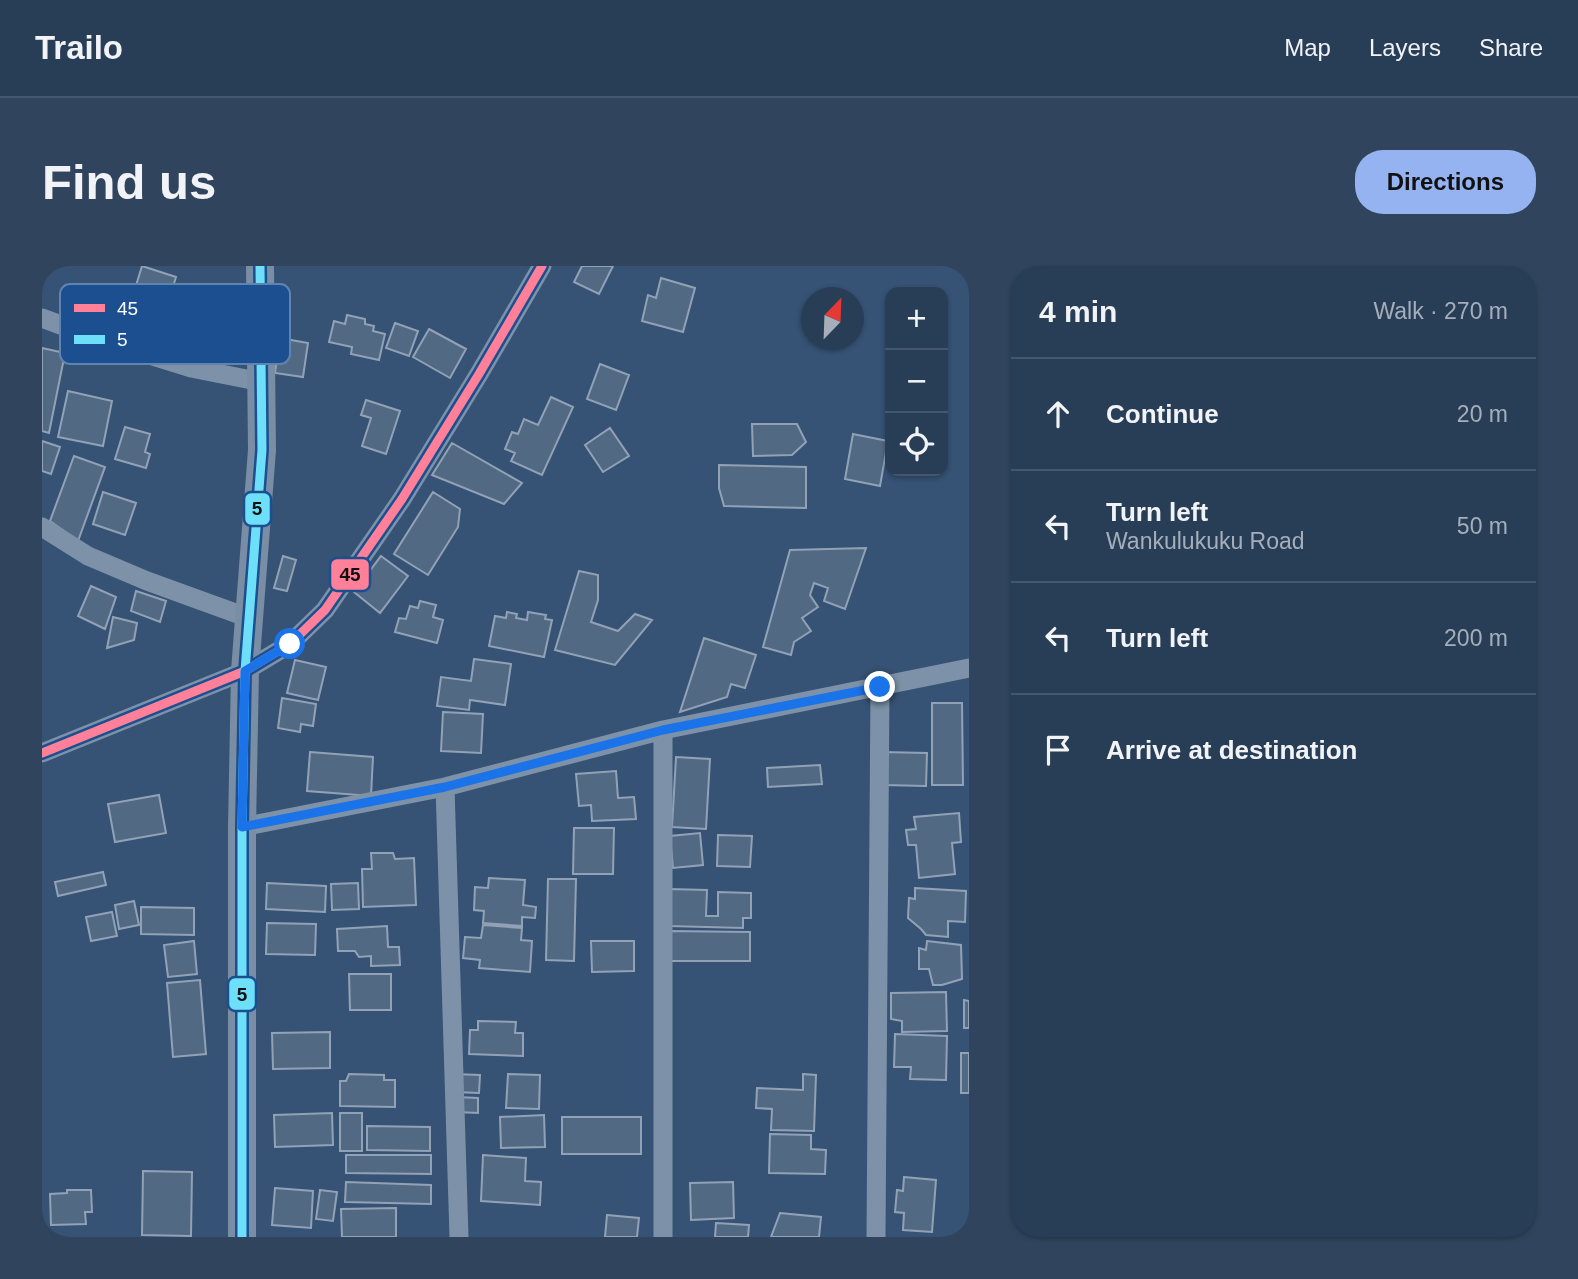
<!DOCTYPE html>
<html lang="en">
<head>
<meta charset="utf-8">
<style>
	body { margin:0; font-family:Helvetica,sans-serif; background:#30455d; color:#f1f3f6 }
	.controls { position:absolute; right:21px; top:21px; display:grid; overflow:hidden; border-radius:14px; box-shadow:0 2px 5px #0004 }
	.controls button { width:63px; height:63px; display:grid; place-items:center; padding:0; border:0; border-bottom:2px solid #44576d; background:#283e57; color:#f1f3f6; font:35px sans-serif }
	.compass { position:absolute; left:759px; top:21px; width:63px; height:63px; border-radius:50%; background:#283e57; box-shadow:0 2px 5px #0004; rotate:23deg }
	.stop { position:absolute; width:21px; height:21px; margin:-16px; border:5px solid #1a73e8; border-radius:50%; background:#fff }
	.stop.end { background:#1a73e8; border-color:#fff; box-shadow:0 2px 7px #0008 }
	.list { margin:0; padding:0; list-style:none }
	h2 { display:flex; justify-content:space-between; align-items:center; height:91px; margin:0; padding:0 28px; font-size:30px }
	h2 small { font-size:23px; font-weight:400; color:#a5aeba }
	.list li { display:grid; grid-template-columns:46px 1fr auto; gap:21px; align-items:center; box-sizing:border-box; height:112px; padding:0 28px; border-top:2px solid #44576d }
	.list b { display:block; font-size:26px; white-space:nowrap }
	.list p { margin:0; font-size:23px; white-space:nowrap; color:#a5aeba }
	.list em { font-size:23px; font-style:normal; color:#a5aeba }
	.icon { flex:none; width:38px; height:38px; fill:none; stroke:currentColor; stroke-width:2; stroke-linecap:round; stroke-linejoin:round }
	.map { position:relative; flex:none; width:927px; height:971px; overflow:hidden; border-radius:28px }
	header { display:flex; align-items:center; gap:42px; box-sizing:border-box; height:98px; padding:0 35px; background:#283e57; border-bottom:2px solid #44576d }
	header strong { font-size:33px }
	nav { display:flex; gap:38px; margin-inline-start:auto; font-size:24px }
	.intro { display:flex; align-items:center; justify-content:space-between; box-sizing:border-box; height:168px; padding:0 42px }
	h1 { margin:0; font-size:49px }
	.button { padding:18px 32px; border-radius:28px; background:#95b2f1; color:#111; font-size:24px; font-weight:700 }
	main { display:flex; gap:42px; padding:0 42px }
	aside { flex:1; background:#283e57; border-radius:28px; box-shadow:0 2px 5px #0004 }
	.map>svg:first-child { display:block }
	.building { fill:#526984; stroke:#92a2b6; stroke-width:2 }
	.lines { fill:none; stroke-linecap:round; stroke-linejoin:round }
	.street { stroke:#7d92a8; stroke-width:19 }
	.secondary { stroke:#798da4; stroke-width:28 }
	.bus-1-casing { stroke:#1b4f8f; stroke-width:14 }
	.bus-2-casing { stroke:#1b4f8f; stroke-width:14 }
	.bus-1 { stroke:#ff8098; stroke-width:9 }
	.bus-2 { stroke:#6ddff8; stroke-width:9 }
	.route { stroke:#1a73e8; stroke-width:9 }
	.key { fill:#1b4f8f; stroke:#5f84b1; stroke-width:2 }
	.key-label { font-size:19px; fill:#fff }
	.line-badge { stroke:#1b4f8f; stroke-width:2.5 }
	.pale-badge-label { font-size:19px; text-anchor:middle; font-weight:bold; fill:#111 }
</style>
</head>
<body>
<header>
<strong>Trailo</strong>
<nav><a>Map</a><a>Layers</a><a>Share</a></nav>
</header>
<div class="intro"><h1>Find us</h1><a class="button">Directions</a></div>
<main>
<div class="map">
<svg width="927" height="971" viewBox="0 0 927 971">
	<rect width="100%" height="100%" fill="#365274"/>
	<path class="building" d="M 100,0 L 134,11 L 126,37 L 92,26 Z
		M 540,0 L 571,0 L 557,28 L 532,16 Z
		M 619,12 L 653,22 L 641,66 L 600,55 L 606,29 L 614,32 Z
		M 305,49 L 323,53 L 323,58 L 332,60 L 331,65 L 343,68 L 337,94 L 309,88 L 310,81 L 287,76 L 292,55 L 303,58 Z
		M 353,57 L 376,65 L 367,90 L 344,82 Z
		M 387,63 L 424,83 L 408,112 L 371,91 Z
		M 238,72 L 266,77 L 261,111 L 233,107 Z
		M 0,82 L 23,87 L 7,167 L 0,165 Z
		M 558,98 L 587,109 L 574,144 L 545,133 Z
		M 26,125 L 70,135 L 61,180 L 16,171 Z
		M 509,131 L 531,141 L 500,209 L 469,195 L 473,187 L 463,183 L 470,166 L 476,168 L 482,153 L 496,159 Z
		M 324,134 L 358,145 L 344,188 L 320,180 L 329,152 L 319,149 Z
		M 710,158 L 755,158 L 764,176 L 750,189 L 711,190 Z
		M 83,161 L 108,168 L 103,186 L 108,188 L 104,202 L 73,193 Z
		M 568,162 L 587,190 L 561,206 L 543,179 Z
		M 811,168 L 846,175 L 838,220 L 803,213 Z
		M 0,175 L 18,181 L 9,208 L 0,205 Z
		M 410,177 L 480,217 L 462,238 L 390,209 Z
		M 32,190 L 63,201 L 36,275 L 8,255 Z
		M 677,199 L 764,201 L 764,242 L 682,240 L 677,222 Z
		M 61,226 L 94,237 L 83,269 L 51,258 Z
		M 391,226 L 418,243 L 416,261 L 386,309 L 352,288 Z
		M 824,282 L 803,343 L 782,335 L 786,322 L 772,317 L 768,329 L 776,341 L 760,352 L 769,365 L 752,376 L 749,389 L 721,381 L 748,284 Z
		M 241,290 L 254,294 L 245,325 L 232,322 Z
		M 339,290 L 366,310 L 338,347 L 312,326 Z
		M 537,305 L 556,309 L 556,334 L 549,356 L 576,365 L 593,348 L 610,354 L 573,399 L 513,384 Z
		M 49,320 L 74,331 L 63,363 L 36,350 Z
		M 94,325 L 124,335 L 118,356 L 89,345 Z
		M 378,335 L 394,339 L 391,351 L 401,354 L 395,377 L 353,366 L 357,352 L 364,353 L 368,340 L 376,342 Z
		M 465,346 L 475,348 L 474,352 L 485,354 L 486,346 L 504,349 L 503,353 L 510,354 L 502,391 L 447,380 L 453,350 L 464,352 Z
		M 71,351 L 95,357 L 92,374 L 65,382 Z
		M 662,372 L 714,389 L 703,422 L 689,418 L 685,431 L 638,446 Z
		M 432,393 L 469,398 L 463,439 L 428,434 L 427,444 L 395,440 L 399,411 L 429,415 Z
		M 253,394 L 284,401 L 276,434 L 245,427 Z
		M 240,432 L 274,438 L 271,460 L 259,458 L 258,466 L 236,462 Z
		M 890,437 L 920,437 L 921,519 L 890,519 Z
		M 401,446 L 441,448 L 439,487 L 399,485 Z
		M 268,486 L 331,491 L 329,530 L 265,525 Z
		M 841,486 L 885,487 L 884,520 L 841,519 Z
		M 634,491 L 668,493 L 664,563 L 630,561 Z
		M 778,499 L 780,518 L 726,521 L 725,502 Z
		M 574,505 L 576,532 L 592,531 L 594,553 L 550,555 L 549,539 L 537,540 L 534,508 Z
		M 117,529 L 124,567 L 73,576 L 66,538 Z
		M 917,547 L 919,576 L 910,577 L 913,608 L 877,612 L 874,579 L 866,579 L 864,564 L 874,563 L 872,551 Z
		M 532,562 L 572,562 L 571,608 L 531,608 Z
		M 658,567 L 661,599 L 631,602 L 628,570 Z
		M 676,569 L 710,570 L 708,601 L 675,600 Z
		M 329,587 L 351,587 L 353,593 L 372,592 L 374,639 L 321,641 L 320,603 L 330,603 Z
		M 61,606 L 64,619 L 16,630 L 13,616 Z
		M 447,612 L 483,614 L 481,639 L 494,641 L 493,652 L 480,651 L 480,660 L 441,657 L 442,645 L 432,644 L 433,621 L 446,622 Z
		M 506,613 L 534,613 L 532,695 L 504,694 Z
		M 225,617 L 284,620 L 283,646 L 224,643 Z
		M 316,617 L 317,643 L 290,644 L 289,618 Z
		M 873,622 L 924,625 L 923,656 L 906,655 L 906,671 L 884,669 L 879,663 L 866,652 L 867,632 L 873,633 Z
		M 627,623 L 665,624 L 664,650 L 676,650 L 676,626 L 709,627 L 709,652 L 701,652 L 701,662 L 627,660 Z
		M 92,635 L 97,659 L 77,663 L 73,639 Z
		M 99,641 L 152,642 L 152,669 L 99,668 Z
		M 70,646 L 75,670 L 49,675 L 44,651 Z
		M 225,657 L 274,658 L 273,689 L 224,688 Z
		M 441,659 L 480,662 L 479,674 L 490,675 L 488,706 L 437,702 L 438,694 L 421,692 L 423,671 L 439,672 Z
		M 345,660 L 346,681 L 357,681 L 358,699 L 329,700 L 329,690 L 317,691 L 313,685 L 296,685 L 295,663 Z
		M 627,665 L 708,666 L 708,695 L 627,695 Z
		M 152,675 L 155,708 L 126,711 L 122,679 Z
		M 549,675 L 592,675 L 592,705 L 550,706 Z
		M 885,675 L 919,679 L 920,713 L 900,719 L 891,719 L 887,703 L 877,703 L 877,682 L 884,684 Z
		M 307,708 L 349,708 L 349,744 L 308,744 Z
		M 158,714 L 164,788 L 131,791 L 125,717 Z
		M 904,726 L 905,765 L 860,766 L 860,755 L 849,753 L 849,727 Z
		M 922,734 L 927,735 L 927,762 L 922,762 Z
		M 436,755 L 474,756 L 473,767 L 481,767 L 481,790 L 427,788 L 428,764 L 436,764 Z
		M 288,766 L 288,802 L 231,803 L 230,767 Z
		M 853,768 L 905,770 L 904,814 L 868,813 L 869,801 L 852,801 Z
		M 919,787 L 927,787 L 927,827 L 919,827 Z
		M 307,808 L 342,809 L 342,814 L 353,814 L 353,841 L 298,840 L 298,815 L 304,815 Z
		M 412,808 L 438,809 L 437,827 L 411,826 Z
		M 466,808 L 498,809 L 497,843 L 464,842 Z
		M 761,808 L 774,809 L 772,865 L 729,864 L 730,843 L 714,842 L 715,822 L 761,824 Z
		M 415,831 L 436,832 L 436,847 L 415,846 Z
		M 290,847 L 291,879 L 233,881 L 232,849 Z
		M 298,847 L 320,847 L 320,885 L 298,885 Z
		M 502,849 L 503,881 L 459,882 L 458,851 Z
		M 520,851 L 599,851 L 599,888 L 520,888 Z
		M 325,860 L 388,861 L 388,885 L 325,884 Z
		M 728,868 L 769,869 L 769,883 L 784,884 L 783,908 L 727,907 Z
		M 304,889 L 389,889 L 389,908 L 304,907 Z
		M 441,889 L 484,892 L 483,915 L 499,916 L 498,939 L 439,935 Z
		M 101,905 L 150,906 L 149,970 L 100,969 Z
		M 862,911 L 894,914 L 890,966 L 861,964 L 862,947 L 853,946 L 855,924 L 861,925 Z
		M 304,916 L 389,919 L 389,938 L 303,936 Z
		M 691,916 L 692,952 L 649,954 L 648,917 Z
		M 233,922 L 271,925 L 269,962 L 230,959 Z
		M 25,924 L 49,924 L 50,946 L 43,946 L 44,958 L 9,959 L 8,928 L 25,927 Z
		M 278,924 L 295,926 L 291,955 L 274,953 Z
		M 354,942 L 354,971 L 300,971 L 299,943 Z
		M 738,947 L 779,951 L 777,971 L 729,971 Z
		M 565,949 L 597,952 L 595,971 L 563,971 Z
		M 674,957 L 707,959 L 706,971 L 673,971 Z"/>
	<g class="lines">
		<path class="street" d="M 0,52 L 56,73 L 149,102 L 220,116
			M 0,261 L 46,290 L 105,315 L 207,352
			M 621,464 L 621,971
			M 0,487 L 203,405 L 248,378 L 283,344 L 360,233 L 437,108 L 500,0
			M 403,521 L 417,971
			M 200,561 L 403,521 L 621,464 L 927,402
			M 834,971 L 838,421"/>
		<path class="secondary" d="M 200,971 L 200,561 L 203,405 L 220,184 L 218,0"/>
		<defs>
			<path id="bus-1" d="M 0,487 L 203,405 L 248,378 L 283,344 L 360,233 L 437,108 L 500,0"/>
			<path id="bus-2" d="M 200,971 L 200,561 L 203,405 L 220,184 L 218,0"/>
		</defs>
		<use href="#bus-1" class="bus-1-casing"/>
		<use href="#bus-2" class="bus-2-casing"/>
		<use href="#bus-1" class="bus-1"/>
		<use href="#bus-2" class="bus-2"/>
	</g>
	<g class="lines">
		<path class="route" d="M 248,378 L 203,405 L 200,561 L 403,521 L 621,464 L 838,421"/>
	</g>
	<rect x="18" y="18" width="230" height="80" rx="10" class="key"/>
	<rect x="32" y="38" width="31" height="8" fill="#ff8098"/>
	<rect x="32" y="69" width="31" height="9" fill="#6ddff8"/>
	<g class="key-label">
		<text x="75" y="49">45</text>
		<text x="75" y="80">5</text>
	</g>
	<g class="line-badge">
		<rect x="202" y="226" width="27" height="34" rx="7" fill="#6ddff8"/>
		<rect x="288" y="292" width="40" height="33" rx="7" fill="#ff8098"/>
		<rect x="186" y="711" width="28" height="34" rx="7" fill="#6ddff8"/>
	</g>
	<g class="pale-badge-label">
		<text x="215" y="249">5</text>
		<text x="308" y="315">45</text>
		<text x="200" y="735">5</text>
	</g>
</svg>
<div class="controls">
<button>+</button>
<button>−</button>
<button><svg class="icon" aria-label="locate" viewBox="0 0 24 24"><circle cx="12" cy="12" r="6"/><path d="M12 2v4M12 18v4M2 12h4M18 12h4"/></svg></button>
</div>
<svg class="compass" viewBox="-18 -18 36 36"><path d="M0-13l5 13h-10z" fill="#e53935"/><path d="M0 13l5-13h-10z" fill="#a5aeba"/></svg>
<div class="stop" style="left:248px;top:378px"></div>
<div class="stop end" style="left:838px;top:421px"></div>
</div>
<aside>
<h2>4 min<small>Walk · 270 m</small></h2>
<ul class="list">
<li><svg class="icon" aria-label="ahead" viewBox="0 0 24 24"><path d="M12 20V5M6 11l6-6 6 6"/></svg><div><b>Continue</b></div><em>20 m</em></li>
<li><svg class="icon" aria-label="left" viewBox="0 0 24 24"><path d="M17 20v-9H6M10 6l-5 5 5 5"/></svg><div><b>Turn left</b><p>Wankulukuku Road</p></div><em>50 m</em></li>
<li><svg class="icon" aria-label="left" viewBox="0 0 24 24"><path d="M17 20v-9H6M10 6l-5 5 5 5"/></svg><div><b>Turn left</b></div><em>200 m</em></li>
<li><svg class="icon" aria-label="arrive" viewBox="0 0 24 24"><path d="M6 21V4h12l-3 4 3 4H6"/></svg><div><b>Arrive at destination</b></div></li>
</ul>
</aside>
</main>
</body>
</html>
